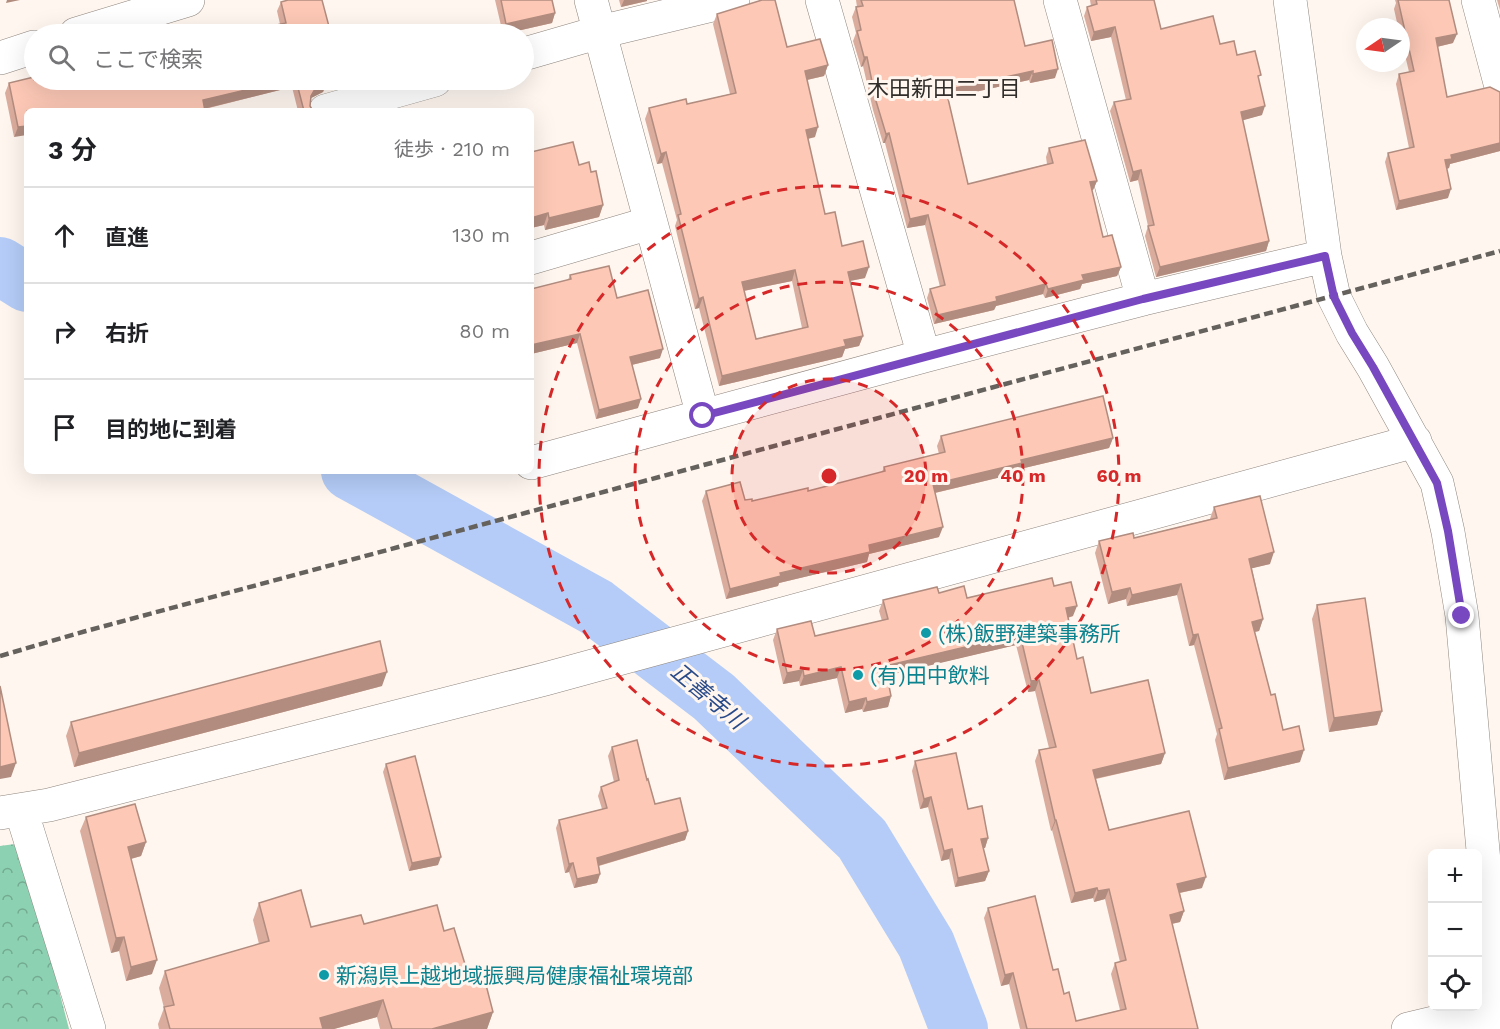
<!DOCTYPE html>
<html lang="ja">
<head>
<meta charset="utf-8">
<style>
	body { margin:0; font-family:"Work Sans","Noto Sans JP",sans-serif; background:#f6f6f6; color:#202124 }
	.controls { position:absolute; right:18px; bottom:18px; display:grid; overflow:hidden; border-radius:9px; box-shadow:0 6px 24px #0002 }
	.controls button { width:54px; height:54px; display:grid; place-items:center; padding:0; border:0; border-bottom:2px solid #e0e0e0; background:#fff; color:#202124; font:30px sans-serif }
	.compass { position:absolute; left:1356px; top:18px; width:54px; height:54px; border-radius:50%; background:#fff; box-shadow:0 6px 24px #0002; rotate:257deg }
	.stop { position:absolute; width:18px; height:18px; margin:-14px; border:4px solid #7848c0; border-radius:50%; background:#fff }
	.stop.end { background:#7848c0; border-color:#fff; box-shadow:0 2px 6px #0008 }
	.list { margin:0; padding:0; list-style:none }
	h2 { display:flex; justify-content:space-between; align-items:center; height:78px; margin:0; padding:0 24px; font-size:26px }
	h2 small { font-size:20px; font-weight:400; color:#757577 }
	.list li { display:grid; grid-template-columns:39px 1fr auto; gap:18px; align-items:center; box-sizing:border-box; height:96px; padding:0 24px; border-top:2px solid #e0e0e0 }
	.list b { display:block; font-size:22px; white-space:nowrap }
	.list em { font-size:20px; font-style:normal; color:#757577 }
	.icon { flex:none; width:33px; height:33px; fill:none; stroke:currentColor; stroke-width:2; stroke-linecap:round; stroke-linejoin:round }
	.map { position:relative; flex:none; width:1500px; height:1029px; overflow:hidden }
	.search { position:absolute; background:#fff; box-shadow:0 6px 24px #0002; left:24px; top:24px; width:510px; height:66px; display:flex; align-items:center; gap:15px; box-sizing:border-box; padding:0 21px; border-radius:33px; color:#757577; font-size:22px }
	.panel { position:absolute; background:#fff; box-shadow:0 6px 24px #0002; left:24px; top:108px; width:510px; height:366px; border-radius:9px }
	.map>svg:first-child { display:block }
	.forest { fill:url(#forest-crowns) }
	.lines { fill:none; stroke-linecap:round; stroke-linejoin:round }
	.river { stroke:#b4ccf7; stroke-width:58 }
	.minor-casing { stroke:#8e857e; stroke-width:34 }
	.minor { stroke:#fff; stroke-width:33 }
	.rail { stroke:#65615d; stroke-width:4.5; stroke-dasharray:9 4.5; stroke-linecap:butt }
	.wall { fill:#daac9d; fill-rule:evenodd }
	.shaded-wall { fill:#b18c7f }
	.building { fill:#fdc8b6; stroke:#b18c7f; stroke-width:1.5; fill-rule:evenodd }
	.route { stroke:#7848c0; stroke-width:8 }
	.ring { fill:none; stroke:#d62828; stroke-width:3; stroke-dasharray:10 8 }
	.culture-dot { fill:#0f9aa8; stroke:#fef6ef; stroke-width:2 }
	.labels { text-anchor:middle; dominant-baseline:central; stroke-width:6; stroke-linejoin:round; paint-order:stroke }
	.culture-label { font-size:21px; fill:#0d838f; stroke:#fef6ef; text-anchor:start }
	.neighbourhood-label { font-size:22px; fill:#302d2a; stroke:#fef6ef }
	.water-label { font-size:22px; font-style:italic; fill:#294a89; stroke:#fef6ef }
	.centre { fill:#d62828; stroke:#fef6ef; stroke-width:3 }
	.ring-label { font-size:18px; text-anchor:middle; font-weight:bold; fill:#d62828; stroke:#fef6ef; stroke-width:6; stroke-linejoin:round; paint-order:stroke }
</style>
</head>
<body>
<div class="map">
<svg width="1500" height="1029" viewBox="0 0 1500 1029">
	<defs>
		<pattern id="forest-crowns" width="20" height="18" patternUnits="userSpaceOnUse" patternTransform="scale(1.5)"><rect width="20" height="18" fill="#8cd1b2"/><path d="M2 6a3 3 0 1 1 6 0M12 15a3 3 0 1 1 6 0" fill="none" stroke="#73aa91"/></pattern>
	</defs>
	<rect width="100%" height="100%" fill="#fef6ef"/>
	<path class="forest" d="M 15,844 L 39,913 L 69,1029 L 0,1029 L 0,846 Z"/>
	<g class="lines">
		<path class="river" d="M 0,266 L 27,283
			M 350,471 L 596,607 L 714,697 L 862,839 L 926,944 L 959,1029"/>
		<defs>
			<path id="minor" d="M 1060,0 L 1143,299
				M 1290,0 L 1325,256 L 1334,297 L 1352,333 L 1373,367 L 1437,483 L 1448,532 L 1462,616 L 1499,1029
				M 1478,0 L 1500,83
				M 76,34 L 188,0
				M 524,54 L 600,32 L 733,0
				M 0,58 L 34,47
				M 325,111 L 435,80
				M 531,258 L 650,223
				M 924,356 L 1143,299 L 1325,256
				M 703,416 L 924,356 L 822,0
				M 531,463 L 703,416 L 591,0
				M 21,810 L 89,1029
				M 0,813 L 49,805 L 545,679 L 1415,441
				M 1408,1029 L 1496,1008"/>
		</defs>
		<use href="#minor" class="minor-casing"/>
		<use href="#minor" class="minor"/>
		<path class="rail" d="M 0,656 L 86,631 L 1500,251"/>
	</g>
	<path class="wall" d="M 495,0 L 552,0 L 555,13 L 552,23 L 503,34 Z
		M 619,0 L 647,0 L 647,1 L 621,7 Z
		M 856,0 L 1014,0 L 1025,46 L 1055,78 L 1030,83 L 1029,80 L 948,98 L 968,184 L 1047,164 L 1046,157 L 1049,148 L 1097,181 L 1093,190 L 1092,190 L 1103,237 L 1121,267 L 1117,276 L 1082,284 L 1080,289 L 1045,298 L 1043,294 L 996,306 L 994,310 L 934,324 L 927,298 L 930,289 L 940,287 L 925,225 L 907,228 L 885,143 L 883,143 L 873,110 L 863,66 L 861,67 L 853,41 L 856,33 L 852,17 L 856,7 L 857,7 Z
		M 1090,0 L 1154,0 L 1161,29 L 1220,44 L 1237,55 L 1259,81 L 1262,115 L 1242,120 L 1269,241 L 1266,251 L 1156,277 L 1145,236 L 1148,226 L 1138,180 L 1130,182 L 1110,111 L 1114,102 L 1126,100 L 1111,37 L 1091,41 L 1084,16 L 1087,7 L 1091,6 Z
		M 1395,0 L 1449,0 L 1453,43 L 1437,47 L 1447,97 L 1500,92 L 1500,151 L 1450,164 L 1449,168 L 1447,169 L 1448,198 L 1396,210 L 1385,162 L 1388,153 L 1409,148 L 1396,84 L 1399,74 L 1409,72 L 1401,38 L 1401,27 L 1398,27 L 1394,9 L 1396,3 Z
		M 1497,0 L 1500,0 L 1500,10 Z
		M 281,2 L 331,34 L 280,24 L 277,11 Z
		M 717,14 L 787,47 L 828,65 L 824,76 L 807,80 L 815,137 L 808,139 L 825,214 L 842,246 L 865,278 L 850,281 L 863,336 L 859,346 L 845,349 L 842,357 L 719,386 L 699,308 L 695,309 L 675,226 L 677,220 L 662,163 L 657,164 L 645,119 L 649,108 L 687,104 L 730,94 L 713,24 ZM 792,281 L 802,328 L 756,339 L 744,291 Z
		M 34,80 L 331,80 L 329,86 L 325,87 L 323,92 L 311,98 L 310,106 L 313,111 L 298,111 L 292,87 L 205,109 L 27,111 L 14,137 L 5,93 L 9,83 Z
		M 531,152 L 579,165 L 591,172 L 603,205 L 599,217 L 545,230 L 544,225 L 531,228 Z
		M 570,275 L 617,298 L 660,358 L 632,365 L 638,408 L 596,419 L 577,343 L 531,354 L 531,289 L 568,280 Z
		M 941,436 L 1113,438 L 1109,448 L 1020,469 L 1018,473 L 935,493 L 939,537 L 869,554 L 867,562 L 779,583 L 778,586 L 726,599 L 702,501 L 706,491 L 745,500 L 752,501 L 808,491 L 882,472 L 884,467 L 939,454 L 937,446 Z
		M 1214,507 L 1270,564 L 1252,568 L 1263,619 L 1259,631 L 1255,632 L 1271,695 L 1283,730 L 1300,762 L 1224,780 L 1215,740 L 1217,734 L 1194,645 L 1189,646 L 1177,595 L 1127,606 L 1126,599 L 1108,604 L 1095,553 L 1099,541 L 1134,538 L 1210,519 Z
		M 1054,586 L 1073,616 L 1068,618 L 1077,659 L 1091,693 L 1165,753 L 1161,764 L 1096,779 L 1109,830 L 1202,888 L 1180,893 L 1184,911 L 1180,922 L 1172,924 L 1198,1029 L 1020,1029 L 1009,984 L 1001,986 L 984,918 L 988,908 L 1053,970 L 1076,1021 L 1120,1010 L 1111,974 L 1115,963 L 1120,962 L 1105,899 L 1094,902 L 1093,898 L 1071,903 L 1052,830 L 1051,831 L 1035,761 L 1039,750 L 1049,748 L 1035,691 L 1028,692 L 1016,645 L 887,675 L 891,696 L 888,707 L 863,712 L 862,709 L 845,713 L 837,678 L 800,686 L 799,681 L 783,684 L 773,640 L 777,629 L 815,636 L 882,621 L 879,611 L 883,600 L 939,593 L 967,598 Z
		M 1317,605 L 1382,711 L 1377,725 L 1329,732 L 1312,619 Z
		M 382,686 L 74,767 L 66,736 L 71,722 Z
		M 612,747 L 647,780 L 655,804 L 688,831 L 685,840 L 599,866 L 600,874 L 597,883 L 574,888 L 569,872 L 565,873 L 556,828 L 559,820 L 602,809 L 598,796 L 601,787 L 614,782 L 608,756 Z
		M 915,761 L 968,809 L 988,838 L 985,848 L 983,848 L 989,871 L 985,881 L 955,887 L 949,859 L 941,861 L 928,807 L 920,809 L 912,771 Z
		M 386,764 L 438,865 L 409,871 L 383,772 Z
		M 86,817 L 146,842 L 141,856 L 131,859 L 152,974 L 126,981 L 119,951 L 111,953 L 80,831 Z
		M 259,903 L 311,927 L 364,924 L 444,931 L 471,984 L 493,1012 L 487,1029 L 380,1029 L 377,1017 L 334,1029 L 159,1029 L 158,1024 L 164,1008 L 159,988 L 165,971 L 259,944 L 253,920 Z"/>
	<path class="shaded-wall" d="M 7,0 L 20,0 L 6,3 Z
		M 624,0 L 647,0 L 647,1 L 621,7 Z
		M 555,13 L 552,23 L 503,34 L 506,24 Z
		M 1115,27 L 1111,37 L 1091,41 L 1094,32 Z
		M 1457,34 L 1453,43 L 1432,48 L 1436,38 Z
		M 864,57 L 867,57 L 863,66 L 861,67 Z
		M 828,65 L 824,76 L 802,81 L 805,71 Z
		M 1058,69 L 1055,78 L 1030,83 L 1033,74 Z
		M 1033,71 L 1029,80 L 943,99 L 946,90 Z
		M 288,80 L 295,80 L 292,87 L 199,110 L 203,100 Z
		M 325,80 L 331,80 L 329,86 L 325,87 L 323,92 L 311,98 L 307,106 L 315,89 Z
		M 1265,106 L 1262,115 L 1237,122 L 1241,112 Z
		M 27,126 L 27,135 L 14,137 L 18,127 Z
		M 818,127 L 815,137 L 802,140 L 806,130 Z
		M 889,133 L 885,143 L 883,143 L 886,134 Z
		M 1500,143 L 1500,151 L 1450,164 L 1449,168 L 1441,170 L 1445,160 L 1451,155 Z
		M 666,152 L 662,163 L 657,164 L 661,154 Z
		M 1141,170 L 1138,180 L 1130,182 L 1133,172 Z
		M 1097,181 L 1093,190 L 1086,192 L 1090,182 Z
		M 1451,189 L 1448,198 L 1396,210 L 1399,201 Z
		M 603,205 L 599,217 L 545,230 L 549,218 Z
		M 548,213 L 544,225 L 531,228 L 531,218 Z
		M 928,215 L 925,225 L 907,228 L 910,219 Z
		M 1269,241 L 1266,251 L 1156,277 L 1160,267 Z
		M 869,267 L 865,278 L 844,282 L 848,272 Z
		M 1121,267 L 1117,276 L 1082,284 L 1080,289 L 1045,298 L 1048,289 L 1082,275 Z
		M 795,270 L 792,281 L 738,292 L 742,282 Z
		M 1046,284 L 1043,294 L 996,306 L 994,310 L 934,324 L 938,315 L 996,297 Z
		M 703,297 L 699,308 L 695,309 L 699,299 Z
		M 580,334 L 577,343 L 531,354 L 531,345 Z
		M 863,336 L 859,346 L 845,349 L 842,357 L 719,386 L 722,376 L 844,340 Z
		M 663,349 L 660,358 L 627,366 L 630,357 Z
		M 641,399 L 638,408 L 596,419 L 599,410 Z
		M 1113,438 L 1109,448 L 1020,469 L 1018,473 L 930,494 L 933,484 L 1021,460 Z
		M 943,527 L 939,537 L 869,554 L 867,562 L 779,583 L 778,586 L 726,599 L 730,589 L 869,545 Z
		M 1274,552 L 1270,564 L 1245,570 L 1249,559 Z
		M 1181,584 L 1177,595 L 1127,606 L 1132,595 Z
		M 1130,588 L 1126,599 L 1108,604 L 1112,592 Z
		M 1077,606 L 1073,616 L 1062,619 L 1066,608 Z
		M 1263,619 L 1259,631 L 1248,633 L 1252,622 Z
		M 1020,634 L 1016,645 L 881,677 L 885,666 Z
		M 1198,634 L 1194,645 L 1189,646 L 1193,635 Z
		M 841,667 L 837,678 L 800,686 L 804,676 Z
		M 803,670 L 799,681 L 783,684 L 787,673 Z
		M 387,672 L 382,686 L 74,767 L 79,753 Z
		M 1039,680 L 1035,691 L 1028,692 L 1031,681 Z
		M 891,696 L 888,707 L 863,712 L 867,702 Z
		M 866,698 L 862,709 L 845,713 L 849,702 Z
		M 1382,711 L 1377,725 L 1329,732 L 1334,718 Z
		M 1304,750 L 1300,762 L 1224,780 L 1228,768 Z
		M 1165,753 L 1161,764 L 1089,780 L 1093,770 Z
		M 16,763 L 11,777 L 0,779 L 0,767 Z
		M 931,797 L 928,807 L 920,809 L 924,799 Z
		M 1055,820 L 1056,820 L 1052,830 L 1051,831 Z
		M 688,831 L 685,840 L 594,867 L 597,858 Z
		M 988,838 L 985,848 L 978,849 L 981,839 Z
		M 146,842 L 141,856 L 123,861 L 128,847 Z
		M 952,849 L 949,859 L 941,861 L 944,851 Z
		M 441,857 L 438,865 L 409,871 L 412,863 Z
		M 573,863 L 569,872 L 565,873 L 569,864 Z
		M 989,871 L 985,881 L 955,887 L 958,878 Z
		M 600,874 L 597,883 L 574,888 L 577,879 Z
		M 1206,877 L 1202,888 L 1174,894 L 1177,884 Z
		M 1097,888 L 1093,898 L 1071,903 L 1075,893 Z
		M 1109,889 L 1105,899 L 1094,902 L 1098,891 Z
		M 1184,911 L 1180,922 L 1166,925 L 1170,915 Z
		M 124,937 L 119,951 L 111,953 L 116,938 Z
		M 157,960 L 152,974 L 126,981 L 131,967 Z
		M 1013,973 L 1009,984 L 1001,986 L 1005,975 Z
		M 383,1000 L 377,1017 L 334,1029 L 315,1029 L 320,1018 Z
		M 493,1012 L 487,1029 L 432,1029 Z"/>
	<path class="building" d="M 288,0 L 322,0 L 331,34 L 234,34 L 286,23 L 281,2 Z
		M 501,0 L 552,0 L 555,13 L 506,24 Z
		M 762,0 L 775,0 L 787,47 L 820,39 L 828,65 L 805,71 L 818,127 L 806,130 L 825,214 L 835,212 L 842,246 L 863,241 L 869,267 L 848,272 L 863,336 L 844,340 L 846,346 L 722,376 L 703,297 L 699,299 L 678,215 L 681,214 L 666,152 L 661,154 L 649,108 L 686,99 L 687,104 L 736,93 L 717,14 ZM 795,270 L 808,327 L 756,339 L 742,282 Z
		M 861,0 L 1014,0 L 1025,46 L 1052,40 L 1058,69 L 1033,74 L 1033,71 L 946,90 L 968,184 L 1053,163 L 1049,148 L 1085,140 L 1097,181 L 1090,182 L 1103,237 L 1112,235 L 1121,267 L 1082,275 L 1084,280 L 1048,289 L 1046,284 L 996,297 L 997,301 L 938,315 L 930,289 L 945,285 L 928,215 L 910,219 L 889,133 L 886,134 L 876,101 L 867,57 L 864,57 L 857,31 L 861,30 L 856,7 L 863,6 Z
		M 1096,0 L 1154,0 L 1161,29 L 1213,16 L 1220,44 L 1234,41 L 1237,55 L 1255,51 L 1261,75 L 1258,76 L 1265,106 L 1241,112 L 1269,241 L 1160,267 L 1148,226 L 1154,225 L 1141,170 L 1133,172 L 1114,102 L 1131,99 L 1115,27 L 1094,32 L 1087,7 L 1097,4 Z
		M 1398,0 L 1449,0 L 1457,34 L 1436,38 L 1447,97 L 1490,87 L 1500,92 L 1500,143 L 1451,155 L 1452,159 L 1445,160 L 1451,189 L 1399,201 L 1388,153 L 1414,147 L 1399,74 L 1414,71 Z
		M 196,27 L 198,34 L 163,34 Z
		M 34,77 L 34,80 L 288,80 L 203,100 L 205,111 L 27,111 L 27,126 L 18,127 L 9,83 Z
		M 296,80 L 326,80 L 326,83 L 315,89 L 311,96 L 310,106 L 313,111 L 304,111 Z
		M 573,142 L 579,165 L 589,162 L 591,172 L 596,171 L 603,205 L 549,218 L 548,213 L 531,218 L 531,152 Z
		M 609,266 L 617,298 L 648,290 L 663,349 L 630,357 L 641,399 L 599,410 L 580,334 L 531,345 L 531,289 L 571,279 L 570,275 Z
		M 1103,396 L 1113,438 L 1021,460 L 1022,463 L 933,484 L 943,527 L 869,545 L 870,552 L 780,573 L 781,576 L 730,589 L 706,491 L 740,482 L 745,500 L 752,499 L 752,501 L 808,488 L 808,491 L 885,471 L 884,467 L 945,452 L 941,436 Z
		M 1260,496 L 1274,552 L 1249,559 L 1263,619 L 1252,622 L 1271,695 L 1275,694 L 1283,730 L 1299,726 L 1304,750 L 1228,768 L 1219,729 L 1222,728 L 1198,634 L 1193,635 L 1181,584 L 1132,595 L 1130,588 L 1112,592 L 1099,541 L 1133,533 L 1134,538 L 1217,518 L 1214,507 Z
		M 1052,578 L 1054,586 L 1071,582 L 1077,606 L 1066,608 L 1077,659 L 1083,657 L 1091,693 L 1148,680 L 1165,753 L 1093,770 L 1109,830 L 1189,811 L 1206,877 L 1177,884 L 1184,911 L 1170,915 L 1198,1029 L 1027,1029 L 1013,973 L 1005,975 L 988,908 L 1035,896 L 1053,970 L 1058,969 L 1064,994 L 1069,992 L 1076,1021 L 1126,1009 L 1115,963 L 1126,960 L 1109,889 L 1098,891 L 1097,888 L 1075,893 L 1056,820 L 1055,820 L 1039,750 L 1056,747 L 1039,680 L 1031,681 L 1020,634 L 885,666 L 891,696 L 867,702 L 866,698 L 849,702 L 841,667 L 804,676 L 803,670 L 787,673 L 777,629 L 811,621 L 815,636 L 888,619 L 883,600 L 937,587 L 939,593 L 964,586 L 967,598 Z
		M 1365,598 L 1382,711 L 1334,718 L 1317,605 Z
		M 380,641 L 387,672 L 79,753 L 71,722 Z
		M 0,686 L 16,763 L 0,767 Z
		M 637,740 L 647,780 L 648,779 L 655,804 L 680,798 L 688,831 L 597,858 L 600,874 L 577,879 L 573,863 L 569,864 L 559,820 L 607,808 L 601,787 L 619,780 L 612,747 Z
		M 956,753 L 968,809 L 982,806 L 988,838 L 981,839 L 989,871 L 958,878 L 952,849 L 944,851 L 931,797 L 924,799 L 915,761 Z
		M 415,756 L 441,857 L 412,863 L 386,764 Z
		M 135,804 L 146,842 L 128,847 L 157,960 L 131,967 L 124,937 L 116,938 L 86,817 Z
		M 301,890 L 311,927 L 361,915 L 364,924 L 437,905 L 444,931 L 454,928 L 471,984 L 485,981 L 493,1012 L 432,1029 L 392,1029 L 383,1000 L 320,1018 L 323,1029 L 170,1029 L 164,1007 L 174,1005 L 165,971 L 269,941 L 259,903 Z"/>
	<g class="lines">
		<path class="route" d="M 703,416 L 1143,299 L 1325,256 L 1334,297 L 1352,333 L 1373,367 L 1437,483 L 1448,531 L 1462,616"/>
	</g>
	<circle cx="829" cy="476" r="97" fill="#d62828" fill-opacity=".12"/>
	<g class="ring">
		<circle cx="829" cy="476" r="97"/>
		<circle cx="829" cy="476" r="194"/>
		<circle cx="829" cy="476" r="290"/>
	</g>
	<g class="culture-dot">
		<circle cx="926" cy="633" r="6"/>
		<circle cx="858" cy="675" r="6"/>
		<circle cx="324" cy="975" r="6"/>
	</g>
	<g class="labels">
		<g class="culture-label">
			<text x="938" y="633">(株)飯野建築事務所</text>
			<text x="870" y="675">(有)田中飲料</text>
			<text x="336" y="975">新潟県上越地域振興局健康福祉環境部</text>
		</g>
		<g class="neighbourhood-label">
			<text x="944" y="88">木田新田二丁目</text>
		</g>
		<g class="water-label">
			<text transform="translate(708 696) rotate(40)">正善寺川</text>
		</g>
	</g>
	<circle cx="829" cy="476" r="9" class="centre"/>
	<g class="ring-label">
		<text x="926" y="482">20 m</text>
		<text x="1023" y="482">40 m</text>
		<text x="1119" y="482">60 m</text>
	</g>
</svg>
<div class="controls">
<button>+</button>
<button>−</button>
<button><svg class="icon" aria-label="locate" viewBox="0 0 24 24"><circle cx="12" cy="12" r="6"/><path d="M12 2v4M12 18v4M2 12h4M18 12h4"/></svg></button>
</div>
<svg class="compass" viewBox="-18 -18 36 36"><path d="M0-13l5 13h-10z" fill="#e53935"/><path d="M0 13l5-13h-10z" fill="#757577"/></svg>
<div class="stop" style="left:703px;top:416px"></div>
<div class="stop end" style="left:1462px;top:616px"></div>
<div class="search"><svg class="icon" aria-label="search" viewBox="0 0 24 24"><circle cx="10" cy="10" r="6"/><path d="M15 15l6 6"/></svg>ここで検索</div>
<section class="panel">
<h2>3 分<small>徒歩 · 210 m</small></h2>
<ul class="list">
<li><svg class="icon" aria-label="ahead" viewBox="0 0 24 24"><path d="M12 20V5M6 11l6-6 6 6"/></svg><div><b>直進</b></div><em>130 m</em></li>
<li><svg class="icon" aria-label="right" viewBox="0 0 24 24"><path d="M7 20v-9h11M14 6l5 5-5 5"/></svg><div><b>右折</b></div><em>80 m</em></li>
<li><svg class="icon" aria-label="arrive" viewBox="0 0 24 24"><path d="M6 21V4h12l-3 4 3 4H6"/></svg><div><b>目的地に到着</b></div></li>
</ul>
</section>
</div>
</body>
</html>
